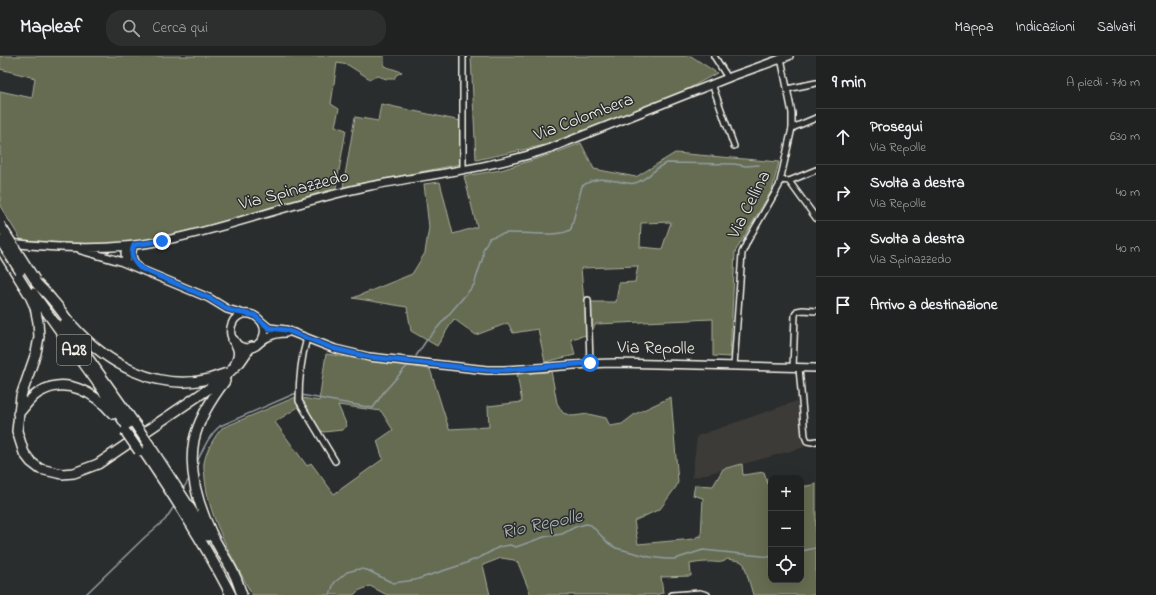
<!DOCTYPE html>
<html lang="it">
<head>
<meta charset="utf-8">
<style>
	body { margin:0; font-family:"Indie Flower",sans-serif; background:#2d2f2f; color:#f1f3f6 }
	.controls { position:absolute; right:12px; bottom:12px; display:grid; overflow:hidden; border-radius:8px; box-shadow:0 4px 16px #0002 }
	.controls button { width:36px; height:36px; display:grid; place-items:center; padding:0; border:0; border-bottom:1px solid #3d3f40; background:#202222; color:#f1f3f6; font:20px sans-serif }
	.stop { position:absolute; width:12px; height:12px; margin:-9px; border:3px solid #1a73e8; border-radius:50%; background:#fff }
	.stop.end { background:#1a73e8; border-color:#fff; box-shadow:0 1px 4px #0008 }
	.list { margin:0; padding:0; list-style:none }
	h2 { display:flex; justify-content:space-between; align-items:center; height:52px; margin:0; padding:0 16px; font-size:17px }
	h2 small { font-size:13px; font-weight:400; color:#a2a4a5 }
	.list li { display:grid; grid-template-columns:26px 1fr auto; gap:12px; align-items:center; box-sizing:border-box; height:56px; padding:0 16px; border-top:1px solid #3d3f40 }
	.list b { display:block; font-size:15px; white-space:nowrap }
	.list p { margin:0; font-size:13px; white-space:nowrap; color:#a2a4a5 }
	.list em { font-size:13px; font-style:normal; color:#a2a4a5 }
	.icon { flex:none; width:22px; height:22px; fill:none; stroke:currentColor; stroke-width:2; stroke-linecap:round; stroke-linejoin:round }
	.map { position:relative; flex:none; width:816px; height:539px; overflow:hidden }
	header { display:flex; align-items:center; gap:24px; box-sizing:border-box; height:56px; padding:0 20px; background:#202222; border-bottom:1px solid #3d3f40 }
	header strong { font-size:19px }
	nav { display:flex; gap:22px; margin-inline-start:auto; font-size:14px }
	.search { width:280px; height:36px; background:#2d2f2f; display:flex; align-items:center; gap:10px; box-sizing:border-box; padding:0 14px; border-radius:16px; color:#a2a4a5; font-size:15px }
	main { display:flex }
	aside { flex:1; background:#202222 }
	.map>svg:first-child { display:block }
	.built { fill:#3c3a37 }
	.green { fill:#656c51; stroke:#acae9c; fill-rule:evenodd }
	.lines { fill:none; stroke-linecap:round; stroke-linejoin:round }
	.stream { stroke:#929da2; stroke-width:1.5 }
	.street-casing { stroke:#f4f1e8; stroke-width:8 }
	.secondary-casing { stroke:#f4f1e8; stroke-width:10 }
	.highway-casing { stroke:#f4f1e8; stroke-width:12 }
	.street { stroke:#2a2d2e; stroke-width:5 }
	.secondary { stroke:#2a2d2e; stroke-width:7 }
	.highway { stroke:#2a2d2e; stroke-width:9 }
	.highway-bridge-casing { stroke:#f4f1e8; stroke-width:12; stroke-linecap:butt }
	.highway-bridge { stroke:#2a2d2e; stroke-width:9 }
	.route { stroke:#1a73e8; stroke-width:5 }
	.labels { text-anchor:middle; dominant-baseline:central; stroke-width:3; stroke-linejoin:round; paint-order:stroke }
	.shield { fill:#2a2d2e; stroke:#b7b6b0; stroke-width:1 }
	.shield-label { font-size:17px; font-weight:bold; fill:#f4f1e8 }
	.street-label { font-size:18px; fill:#f4f1e8; stroke:#2a2d2e }
	.water-label { font-size:19px; font-style:italic; fill:#b3b9ba; stroke:#2a2d2e }
</style>
</head>
<body>
<header>
<strong>Mapleaf</strong>
<div class="search"><svg class="icon" aria-label="search" viewBox="0 0 24 24"><circle cx="10" cy="10" r="6"/><path d="M15 15l6 6"/></svg>Cerca qui</div>
<nav><a>Mappa</a><a>Indicazioni</a><a>Salvati</a></nav>
</header>
<main>
<div class="map">
<svg width="816" height="539" viewBox="0 0 816 539">
	<rect width="100%" height="100%" fill="#2a2d2e"/>
	<filter id="ink" filterUnits="userSpaceOnUse"><feTurbulence type="fractalNoise" baseFrequency=".025" numOctaves="2"/><feDisplacementMap in="SourceGraphic" scale="8" xChannelSelector="R" yChannelSelector="G"/><feConvolveMatrix kernelMatrix="1 2 1 2 8 2 1 2 1" color-interpolation-filters="sRGB"/></filter>
	<g filter="url(#ink)">
		<path class="built" d="M 797,345 L 805,391 L 692,422 L 697,380 Z"/>
		<path class="green" d="M 0,0 L 384,0 L 384,10 L 402,16 L 396,19 L 394,23 L 387,23 L 377,20 L 370,23 L 348,9 L 337,7 L 331,48 L 339,53 L 335,70 L 346,74 L 336,132 L 200,172 L 132,187 L 74,188 L 21,184 L 0,150 L 0,35 L 32,42 L 35,22 L 0,13 Z
			M 471,0 L 691,0 L 717,17 L 686,34 L 568,84 L 476,104 Z
			M 381,48 L 461,65 L 461,108 L 343,131 L 355,61 L 378,65 Z
			M 581,87 L 594,113 L 636,121 L 675,97 L 779,106 L 772,134 L 735,196 L 730,301 L 713,300 L 713,263 L 596,268 L 590,278 L 571,283 L 575,299 L 545,306 L 538,273 L 513,277 L 508,267 L 476,279 L 454,263 L 437,290 L 411,275 L 407,251 L 353,242 L 412,218 L 425,197 L 429,171 L 424,128 L 440,126 L 453,178 L 477,171 L 464,120 L 501,114 L 558,96 ZM 671,166 L 662,193 L 640,191 L 641,167 ZM 638,210 L 635,226 L 619,227 L 616,246 L 584,246 L 581,212 Z
			M 326,298 L 430,313 L 449,373 L 489,371 L 488,350 L 522,346 L 517,318 L 551,315 L 557,347 L 563,357 L 573,360 L 588,358 L 606,362 L 610,370 L 622,368 L 635,358 L 671,341 L 678,426 L 676,431 L 660,453 L 634,465 L 638,488 L 694,483 L 698,480 L 701,481 L 703,442 L 693,439 L 695,429 L 713,430 L 723,413 L 742,408 L 743,419 L 764,416 L 768,428 L 771,428 L 771,524 L 801,524 L 801,430 L 807,430 L 816,428 L 816,539 L 753,539 L 744,508 L 740,505 L 727,503 C 722,509 714,505 707,506 C 702,506 695,507 690,508 L 691,520 L 661,521 L 663,537 L 655,539 L 531,539 L 518,507 L 514,504 L 501,502 L 483,509 L 490,539 L 387,539 L 370,530 L 358,535 L 354,539 L 252,539 C 233,502 209,464 205,423 C 205,418 203,412 204,407 C 206,395 214,381 222,372 L 296,341 L 319,345 ZM 303,348 L 319,374 L 324,376 L 342,374 L 347,370 L 338,349 L 381,355 L 393,374 L 377,385 L 383,403 L 334,438 L 311,407 L 307,410 L 275,366 Z"/>
		<g class="lines">
			<path class="stream" d="M 416,300 L 426,285 L 474,229 L 483,201 L 483,194 L 489,182 C 494,180 501,178 507,177 C 519,176 563,182 571,173 L 582,130 C 597,120 606,123 622,126 C 626,127 631,128 635,127 C 648,124 657,109 667,107 L 734,108 L 746,110 L 759,109
				M 301,339 L 373,352 L 383,337 L 408,309
				M 196,408 C 203,394 208,380 220,370 L 294,338 L 298,338
				M 182,435 L 190,421
				M 801,495 L 816,492
				M 85,539 L 145,481 L 165,464 L 175,449
				M 330,539 L 334,527 L 347,516 L 359,513 L 367,514 L 393,527 L 415,524 L 461,509 L 481,501 L 499,491 L 510,489 L 516,491 L 544,481 L 562,478 L 575,471 L 586,468 L 591,469 L 608,487 L 616,492 L 650,501 L 666,503 L 675,503 L 703,494 L 771,501"/>
			<defs>
				<path id="street" d="M 463,0 L 463,114
					M 714,0 L 728,22
					M 712,28 L 734,90
					M 787,33 L 816,27
					M 792,72 L 816,62
					M 781,124 L 789,125 L 816,162
					M 789,125 L 816,114
					M 588,244 L 590,307
					M 307,282 C 301,302 299,325 299,345 L 335,405
					M 734,310 L 742,197 L 748,184 L 779,130 L 792,72 L 792,57 L 781,2
					M 793,312 L 795,259 L 797,255 L 803,254 L 816,255
					M 799,312 L 805,380 L 807,385 L 812,386 L 816,385
					M 672,539 L 700,537 L 707,539"/>
				<path id="secondary" d="M 8,187 C 59,192 111,195 162,185 C 232,171 300,144 370,130 C 431,118 492,112 551,92 L 733,20 L 789,0
					M 134,189 C 130,199 132,204 139,212
					M 81,194 L 120,205 L 209,242 L 227,253 L 244,258
					M 126,207 L 125,197 L 127,190
					M 262,266 L 269,272 L 286,274 L 335,293 L 369,301 L 487,314 C 530,315 573,307 616,307 L 816,312
					M 257,289 C 278,271 249,246 234,264 C 231,269 230,274 231,279 C 234,290 246,295 256,290 C 260,287 263,283 268,281 C 274,278 280,277 286,277"/>
				<path id="highway" d="M 1,193 L 29,238 L 35,251 L 38,266 L 39,281 L 36,297 L 21,340 L 17,375 L 24,397 L 31,406 L 40,413 L 62,418 L 74,417 L 98,408 L 220,325 L 240,306 L 249,293 L 252,291
					M 36,227 C 42,233 48,238 53,245 C 60,252 65,262 72,269 C 106,307 156,336 209,323 C 215,321 221,319 227,317
					M 33,237 L 97,326 L 129,373
					M 64,268 L 135,368
					M 233,284 C 240,293 240,299 235,309
					M 225,325 C 212,342 199,362 194,384 C 188,415 198,448 211,476 C 218,492 229,506 236,522 C 238,527 240,533 242,539
					M 18,358 C 25,351 31,340 40,336 C 66,320 95,337 113,358
					M 148,387 L 208,480
					M 142,393 C 174,440 205,488 231,539"/>
			</defs>
			<use href="#street" class="street-casing"/>
			<use href="#secondary" class="secondary-casing"/>
			<use href="#highway" class="highway-casing"/>
			<use href="#street" class="street"/>
			<use href="#secondary" class="secondary"/>
			<use href="#highway" class="highway"/>
			<defs>
				<path id="highway-bridge" d="M 0,169 L 35,224
					M 0,184 L 20,215
					M 135,368 L 148,387
					M 125,375 L 139,395"/>
			</defs>
			<use href="#highway-bridge" class="highway-bridge-casing"/>
			<use href="#highway-bridge" class="highway-bridge"/>
		</g>
	</g>
	<g class="lines" filter="url(#ink)">
		<path class="route" d="M 162,185 L 134,189 C 130,199 132,204 140,212 L 209,242 L 227,253 L 236,256 L 254,259 L 269,272 L 286,274 L 335,293 L 369,301 L 487,314 L 506,314 L 590,307"/>
	</g>
	<g class="labels">
		<rect class="shield" x="57" y="279" width="34" height="30" rx="3"/>
		<g class="shield-label">
			<text x="74" y="294">A28</text>
		</g>
		<g class="street-label">
			<text transform="translate(584 62) rotate(-21)">Via Colombera</text>
			<text transform="translate(294 135) rotate(-15)">Via Spinazzedo</text>
			<text transform="translate(750 149) rotate(-63)">Via Cellina</text>
			<text transform="translate(656 293) rotate(1)">Via Repolle</text>
		</g>
		<g class="water-label">
			<text transform="translate(542 469) rotate(-12)">Rio Repolle</text>
		</g>
	</g>
</svg>
<div class="controls">
<button>+</button>
<button>−</button>
<button><svg class="icon" aria-label="locate" viewBox="0 0 24 24"><circle cx="12" cy="12" r="6"/><path d="M12 2v4M12 18v4M2 12h4M18 12h4"/></svg></button>
</div>
<div class="stop" style="left:590px;top:307px"></div>
<div class="stop end" style="left:162px;top:185px"></div>
</div>
<aside>
<h2>9 min<small>A piedi · 710 m</small></h2>
<ul class="list">
<li><svg class="icon" aria-label="ahead" viewBox="0 0 24 24"><path d="M12 20V5M6 11l6-6 6 6"/></svg><div><b>Prosegui</b><p>Via Repolle</p></div><em>630 m</em></li>
<li><svg class="icon" aria-label="right" viewBox="0 0 24 24"><path d="M7 20v-9h11M14 6l5 5-5 5"/></svg><div><b>Svolta a destra</b><p>Via Repolle</p></div><em>40 m</em></li>
<li><svg class="icon" aria-label="right" viewBox="0 0 24 24"><path d="M7 20v-9h11M14 6l5 5-5 5"/></svg><div><b>Svolta a destra</b><p>Via Spinazzedo</p></div><em>40 m</em></li>
<li><svg class="icon" aria-label="arrive" viewBox="0 0 24 24"><path d="M6 21V4h12l-3 4 3 4H6"/></svg><div><b>Arrivo a destinazione</b></div></li>
</ul>
</aside>
</main>
</body>
</html>
